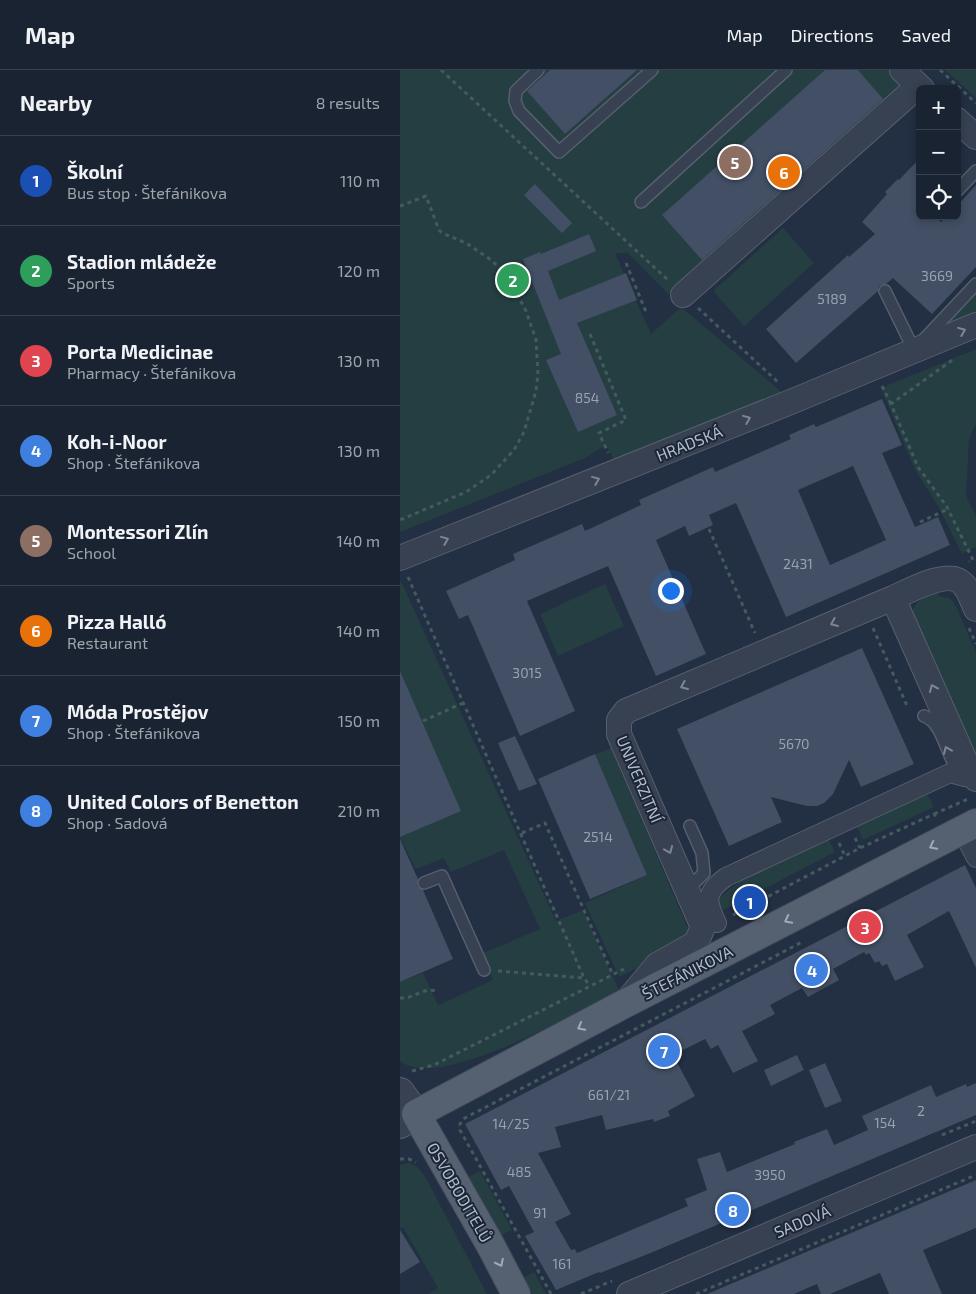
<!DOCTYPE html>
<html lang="en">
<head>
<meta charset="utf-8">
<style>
	body { margin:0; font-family:"Exo 2",sans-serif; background:#232b3a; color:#f1f3f6 }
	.controls { position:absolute; right:15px; top:15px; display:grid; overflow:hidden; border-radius:8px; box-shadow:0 2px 8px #0003 }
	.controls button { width:45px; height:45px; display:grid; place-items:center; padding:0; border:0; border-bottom:1px solid #38404d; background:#1a2332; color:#f1f3f6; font:25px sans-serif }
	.you { position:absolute; left:270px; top:520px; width:18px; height:18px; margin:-12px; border:4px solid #fff; border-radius:50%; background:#1a73e8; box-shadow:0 0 0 8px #1a73e833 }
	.badge { display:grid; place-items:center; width:32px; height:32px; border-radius:50%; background:#ea580c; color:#fff; font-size:16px; font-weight:700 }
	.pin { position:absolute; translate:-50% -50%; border:2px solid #fff; box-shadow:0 1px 5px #0006 }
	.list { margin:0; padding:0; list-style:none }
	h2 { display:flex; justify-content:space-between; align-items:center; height:65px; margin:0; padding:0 20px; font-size:21px }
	h2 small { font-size:16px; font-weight:400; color:#9fa4ac }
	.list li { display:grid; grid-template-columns:32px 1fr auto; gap:15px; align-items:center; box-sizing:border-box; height:90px; padding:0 20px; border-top:1px solid #38404d }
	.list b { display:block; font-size:19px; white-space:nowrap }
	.list p { margin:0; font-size:16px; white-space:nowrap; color:#9fa4ac }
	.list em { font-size:16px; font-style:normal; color:#9fa4ac }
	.icon { flex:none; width:28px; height:28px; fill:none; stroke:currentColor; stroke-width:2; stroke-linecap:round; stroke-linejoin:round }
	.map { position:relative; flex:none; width:576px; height:1224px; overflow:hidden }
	header { display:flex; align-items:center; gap:30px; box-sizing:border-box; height:70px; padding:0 25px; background:#1a2332; border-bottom:1px solid #38404d }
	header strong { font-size:24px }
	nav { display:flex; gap:28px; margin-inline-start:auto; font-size:18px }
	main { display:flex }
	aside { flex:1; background:#1a2332 }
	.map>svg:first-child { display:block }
	.green { fill:#253e42 }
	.building { fill:#424f64; fill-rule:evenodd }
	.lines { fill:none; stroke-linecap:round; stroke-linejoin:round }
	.service-casing { stroke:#555f6f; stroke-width:14 }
	.pedestrian-casing { stroke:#555f6f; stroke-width:20 }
	.minor-casing { stroke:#555f6f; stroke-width:26 }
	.tertiary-casing { stroke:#555f6f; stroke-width:30 }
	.primary-casing { stroke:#414a5a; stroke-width:30 }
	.path { stroke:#435b5f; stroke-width:3; stroke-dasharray:4 4; stroke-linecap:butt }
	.service { stroke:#374151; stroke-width:11 }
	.pedestrian { stroke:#374151; stroke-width:18 }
	.minor { stroke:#374151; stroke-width:24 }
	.tertiary { stroke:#374151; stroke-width:28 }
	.primary { stroke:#556071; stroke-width:28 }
	.oneway { stroke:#7c8595 }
	.oneway2 { stroke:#a1aaba }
	.labels { text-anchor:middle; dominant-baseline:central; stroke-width:4; stroke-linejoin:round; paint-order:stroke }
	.number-label { font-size:14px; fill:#98a2b2 }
	.street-label { font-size:16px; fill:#b4bdcc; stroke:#1c2636 }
</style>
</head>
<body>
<header>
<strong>Map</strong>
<nav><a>Map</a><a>Directions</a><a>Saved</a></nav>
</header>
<main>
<aside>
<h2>Nearby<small>8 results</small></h2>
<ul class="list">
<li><span class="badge" style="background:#1a4fb4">1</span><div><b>Školní</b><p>Bus stop · Štefánikova</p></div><em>110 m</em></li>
<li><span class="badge" style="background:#2e9e5b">2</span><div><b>Stadion mládeže</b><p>Sports</p></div><em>120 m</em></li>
<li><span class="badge" style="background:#e0444e">3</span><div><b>Porta Medicinae</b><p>Pharmacy · Štefánikova</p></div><em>130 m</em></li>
<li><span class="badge" style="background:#3f7fe0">4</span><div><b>Koh-i-Noor</b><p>Shop · Štefánikova</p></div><em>130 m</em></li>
<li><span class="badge" style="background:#8d6e63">5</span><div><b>Montessori Zlín</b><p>School</p></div><em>140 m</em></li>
<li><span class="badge" style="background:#e8710a">6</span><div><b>Pizza Halló</b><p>Restaurant</p></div><em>140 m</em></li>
<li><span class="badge" style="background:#3f7fe0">7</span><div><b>Móda Prostějov</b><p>Shop · Štefánikova</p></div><em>150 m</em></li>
<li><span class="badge" style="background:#3f7fe0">8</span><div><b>United Colors of Benetton</b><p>Shop · Sadová</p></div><em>210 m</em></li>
</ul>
</aside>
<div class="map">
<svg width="576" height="1224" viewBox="0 0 576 1224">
	<rect width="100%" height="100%" fill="#232f42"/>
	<path class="green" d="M 0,0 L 489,0 L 506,16 L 268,224 L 228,183 L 215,183 L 251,264 L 281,237 L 383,323 L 215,392 L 206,375 L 185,388 L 0,462 Z
		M 545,0 L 576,0 L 576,28 Z
		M 383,158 L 414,193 L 344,256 L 313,221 Z
		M 576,221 L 576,250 L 538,266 L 556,236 Z
		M 576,279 L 576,354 L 569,369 L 566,426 L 576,446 L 576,477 L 562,484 L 538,436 L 515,400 L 481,318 Z
		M 0,511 L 1,511 L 156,851 L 183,840 L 219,920 C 178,941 39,1023 0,991 L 0,906 L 3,911 L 23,903 L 38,935 L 93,910 L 81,884 L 140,859 L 104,780 L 51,802 L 44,788 L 16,799 L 0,768 Z
		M 205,514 L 224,556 L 158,586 L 140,544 Z
		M 537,521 L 539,526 L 549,528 L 554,532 L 576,582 L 576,687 L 510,547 C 515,531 522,528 537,521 Z
		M 211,678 L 293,870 L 219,907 L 185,833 L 247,805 L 195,684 Z
		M 523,723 L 528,725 L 534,737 L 463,770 L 455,753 Z
		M 427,766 L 435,782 L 320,842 L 316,830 L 347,806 Z
		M 8,1093 C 18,1095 22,1102 27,1110 L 87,1224 L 28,1224 L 38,1218 L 3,1157 L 0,1159 L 0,1095 Z
		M 80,1101 L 112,1160 L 100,1166 L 68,1107 Z
		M 134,1202 L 146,1224 L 132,1224 L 123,1208 Z"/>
	<path class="building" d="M 150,0 L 237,0 L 165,64 L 127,21 Z
		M 425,0 L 458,0 L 483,29 L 302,190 L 262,145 Z
		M 520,88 L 520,146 L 535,146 L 541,152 L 547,146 L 557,146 L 557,136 L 576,115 L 576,197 L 532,244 L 493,208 L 486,214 L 479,216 L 478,221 L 396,293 L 366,259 L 448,185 L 449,187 L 475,164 L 462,152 L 487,124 L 485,122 L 498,109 L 499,110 Z
		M 135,114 L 172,153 L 162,163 L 124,125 Z
		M 189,164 L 196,181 L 148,201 L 159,230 L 226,203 L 237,230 L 177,253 L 217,345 L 178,362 L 146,290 L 161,284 L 123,189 L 140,182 L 141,184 Z
		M 482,329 L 502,375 L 482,383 L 515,457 L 538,447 L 550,475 L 386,547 L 336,433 L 309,445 L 313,455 L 289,466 L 285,456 L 256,470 L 306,584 L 256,606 L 208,496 L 127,531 L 175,641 L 120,666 L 68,545 L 59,549 L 46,521 L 115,490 L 113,484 L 182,454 L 185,461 L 241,435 L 239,430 L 313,397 L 315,402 L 391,369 L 389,365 L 414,354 L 416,357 ZM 453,396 L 486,470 L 430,495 L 398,420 Z
		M 462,578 L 514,694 L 461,717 L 449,690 L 433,724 L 424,733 L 417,736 L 407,736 L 371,727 L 382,752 L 329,776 L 277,659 Z
		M 0,601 L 61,741 L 0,767 Z
		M 115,666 L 137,714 L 119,721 L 98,673 Z
		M 195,684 L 247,805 L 190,829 L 138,709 Z
		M 0,769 L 18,809 L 17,816 L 23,820 L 53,889 L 0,912 Z
		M 565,795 L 576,818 L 576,898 L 549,841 L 507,865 L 524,897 L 495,911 L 487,894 L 482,896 L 479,891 L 475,893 L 469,883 L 466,885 L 464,882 L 433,899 L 439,910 L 408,927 L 402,918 L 370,935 L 375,944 L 342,961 L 358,991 L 333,1003 L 318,975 L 311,979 L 305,969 L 273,985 L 295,1026 L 268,1041 L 270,1046 L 254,1052 L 253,1049 L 206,1060 L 202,1045 L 155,1057 L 161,1077 L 138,1083 L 171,1144 L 155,1152 L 171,1180 L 175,1179 L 177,1183 L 288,1136 L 285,1129 L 307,1120 L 297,1089 L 320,1082 L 327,1102 L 395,1074 L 394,1072 L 427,1059 L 434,1075 L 468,1060 L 462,1046 L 531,1015 L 536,1027 L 566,1014 L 567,1017 L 576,1013 L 576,1045 L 253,1182 L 200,1203 L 199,1202 L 156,1220 L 125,1166 L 134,1162 L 109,1116 L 101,1120 L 65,1054 Z
		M 397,985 L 404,1000 L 371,1016 L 364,1000 Z
		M 425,993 L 442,1031 L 425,1038 L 409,1000 Z
		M 576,1110 L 576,1158 L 523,1180 L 542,1224 L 489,1224 L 480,1203 L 430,1224 L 421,1224 L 417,1214 L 394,1224 L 307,1224 Z
		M 0,1160 L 20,1192 L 0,1204 Z"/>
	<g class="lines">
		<defs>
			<path id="service" d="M 138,0 L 116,21 L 115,31 L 119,41 L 159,82 L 252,0
				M 557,121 L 576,101
				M 241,132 L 386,0
				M 485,221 L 514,280 L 576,214
				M 524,646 C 546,654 545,691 564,706
				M 24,813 L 42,806 L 84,900
				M 287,820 L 304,803 L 302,783 L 290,756"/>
			<path id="pedestrian" d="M 562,761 L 576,788
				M 317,853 C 306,831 305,822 326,807 L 550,703 L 565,707"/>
			<path id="minor" d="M 502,0 L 522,19
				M 557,50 L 576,67
				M 283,225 L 518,16
				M 0,488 L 393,331 L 576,255
				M 493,528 C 509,521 549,498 563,514 C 569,520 572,531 576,539
				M 226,932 L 257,895 L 296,873 L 303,857 L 219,664 L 219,650 L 226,641 L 493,528 L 571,704 L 576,709
				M 229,1224 L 576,1077"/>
			<path id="tertiary" d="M 0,1022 L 16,1044 L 0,1054"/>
			<path id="primary" d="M 116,1224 L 91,1176 L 16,1044 L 224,934 L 576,753"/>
		</defs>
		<use href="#service" class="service-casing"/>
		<use href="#pedestrian" class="pedestrian-casing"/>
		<use href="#minor" class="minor-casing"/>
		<use href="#tertiary" class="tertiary-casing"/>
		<use href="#primary" class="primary-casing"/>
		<path class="path" d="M 41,0 L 268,210
			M 540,0 L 576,33
			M 0,136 L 26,126 L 39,160 L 42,163 L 66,173 L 91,190 L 106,204 L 126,241 L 136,270 L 138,304 L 136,321 L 124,362 L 114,380 L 91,405 L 66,422 L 0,450
			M 226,193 L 246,242
			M 298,238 L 380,314
			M 190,264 L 226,350 L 199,363 L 208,383
			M 550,290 L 551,291 L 491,334 L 518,397 L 547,437 L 573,490 L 569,492
			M 482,316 L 491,334
			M 520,452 L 548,439
			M 309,459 L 355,563
			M 8,507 L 184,908 L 190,916
			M 473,558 L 508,638
			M 569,558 L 576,574
			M 23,651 L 63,633
			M 534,744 L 568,729
			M 122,763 L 145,753 L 213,905
			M 455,768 L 460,778
			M 439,773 L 445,786
			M 333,845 L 460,778 L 534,744 L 537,749
			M 98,901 L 184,908
			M 0,928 C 15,929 21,917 38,921
			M 12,1001 L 34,995 L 224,899
			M 542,1065 L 576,1051
			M 0,1089 L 9,1089 L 16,1092
			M 151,1224 L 60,1060 L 60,1054 L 63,1049 L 402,872
			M 181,1224 L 212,1211
			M 296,1224 L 576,1105"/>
		<use href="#service" class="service"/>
		<use href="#pedestrian" class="pedestrian"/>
		<use href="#minor" class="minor"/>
		<use href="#tertiary" class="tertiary"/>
		<use href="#primary" class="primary"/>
	</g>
	<defs><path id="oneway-chevron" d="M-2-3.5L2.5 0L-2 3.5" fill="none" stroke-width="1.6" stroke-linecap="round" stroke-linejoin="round" transform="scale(1.25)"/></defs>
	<g class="oneway">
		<use href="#oneway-chevron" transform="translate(562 261) rotate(-22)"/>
		<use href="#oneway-chevron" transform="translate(347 349) rotate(-22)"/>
		<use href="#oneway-chevron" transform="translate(196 410) rotate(-22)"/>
		<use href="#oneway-chevron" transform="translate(45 470) rotate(-22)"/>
		<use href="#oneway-chevron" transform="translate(434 553) rotate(157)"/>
		<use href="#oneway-chevron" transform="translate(284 616) rotate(157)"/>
		<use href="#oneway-chevron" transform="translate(533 618) rotate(-114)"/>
		<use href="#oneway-chevron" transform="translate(547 680) rotate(-113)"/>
		<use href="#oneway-chevron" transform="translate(269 780) rotate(67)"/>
	</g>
	<g class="oneway2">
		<use href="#oneway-chevron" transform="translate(533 776) rotate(153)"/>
		<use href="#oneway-chevron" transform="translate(388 850) rotate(153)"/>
		<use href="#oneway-chevron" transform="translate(181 957) rotate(152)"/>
		<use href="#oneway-chevron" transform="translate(100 1193) rotate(63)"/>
	</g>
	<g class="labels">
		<g class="number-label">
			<text x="537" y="205">3669</text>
			<text x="432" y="228">5189</text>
			<text x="187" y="327">854</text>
			<text x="398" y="493">2431</text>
			<text x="127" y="602">3015</text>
			<text x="394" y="673">5670</text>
			<text x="198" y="766">2514</text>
			<text x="209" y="1024">661/21</text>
			<text x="521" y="1040">2</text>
			<text x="485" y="1052">154</text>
			<text x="111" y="1053">14/25</text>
			<text x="119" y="1101">485</text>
			<text x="370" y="1104">3950</text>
			<text x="140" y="1142">91</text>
			<text x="162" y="1193">161</text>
		</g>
		<g class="street-label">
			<text transform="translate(289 373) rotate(-22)">HRADSKÁ</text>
			<text transform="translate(240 709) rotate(67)">UNIVERZITNÍ</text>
			<text transform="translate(287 902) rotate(-27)">ŠTEFÁNIKOVA</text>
			<text transform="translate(60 1122) rotate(60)">OSVOBODITELŮ</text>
			<text transform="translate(402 1151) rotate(-23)">SADOVÁ</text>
		</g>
	</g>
</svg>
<div class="controls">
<button>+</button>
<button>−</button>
<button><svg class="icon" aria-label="locate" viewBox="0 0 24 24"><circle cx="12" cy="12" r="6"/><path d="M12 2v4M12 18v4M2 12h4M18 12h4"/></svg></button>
</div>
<div class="you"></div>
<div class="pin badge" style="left:350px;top:832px;background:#1a4fb4">1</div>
<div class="pin badge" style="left:113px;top:210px;background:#2e9e5b">2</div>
<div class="pin badge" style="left:465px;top:857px;background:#e0444e">3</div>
<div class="pin badge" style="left:412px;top:900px;background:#3f7fe0">4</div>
<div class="pin badge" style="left:335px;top:92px;background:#8d6e63">5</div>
<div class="pin badge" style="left:384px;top:102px;background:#e8710a">6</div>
<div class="pin badge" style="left:264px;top:981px;background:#3f7fe0">7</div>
<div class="pin badge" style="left:333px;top:1140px;background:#3f7fe0">8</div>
</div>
</main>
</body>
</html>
